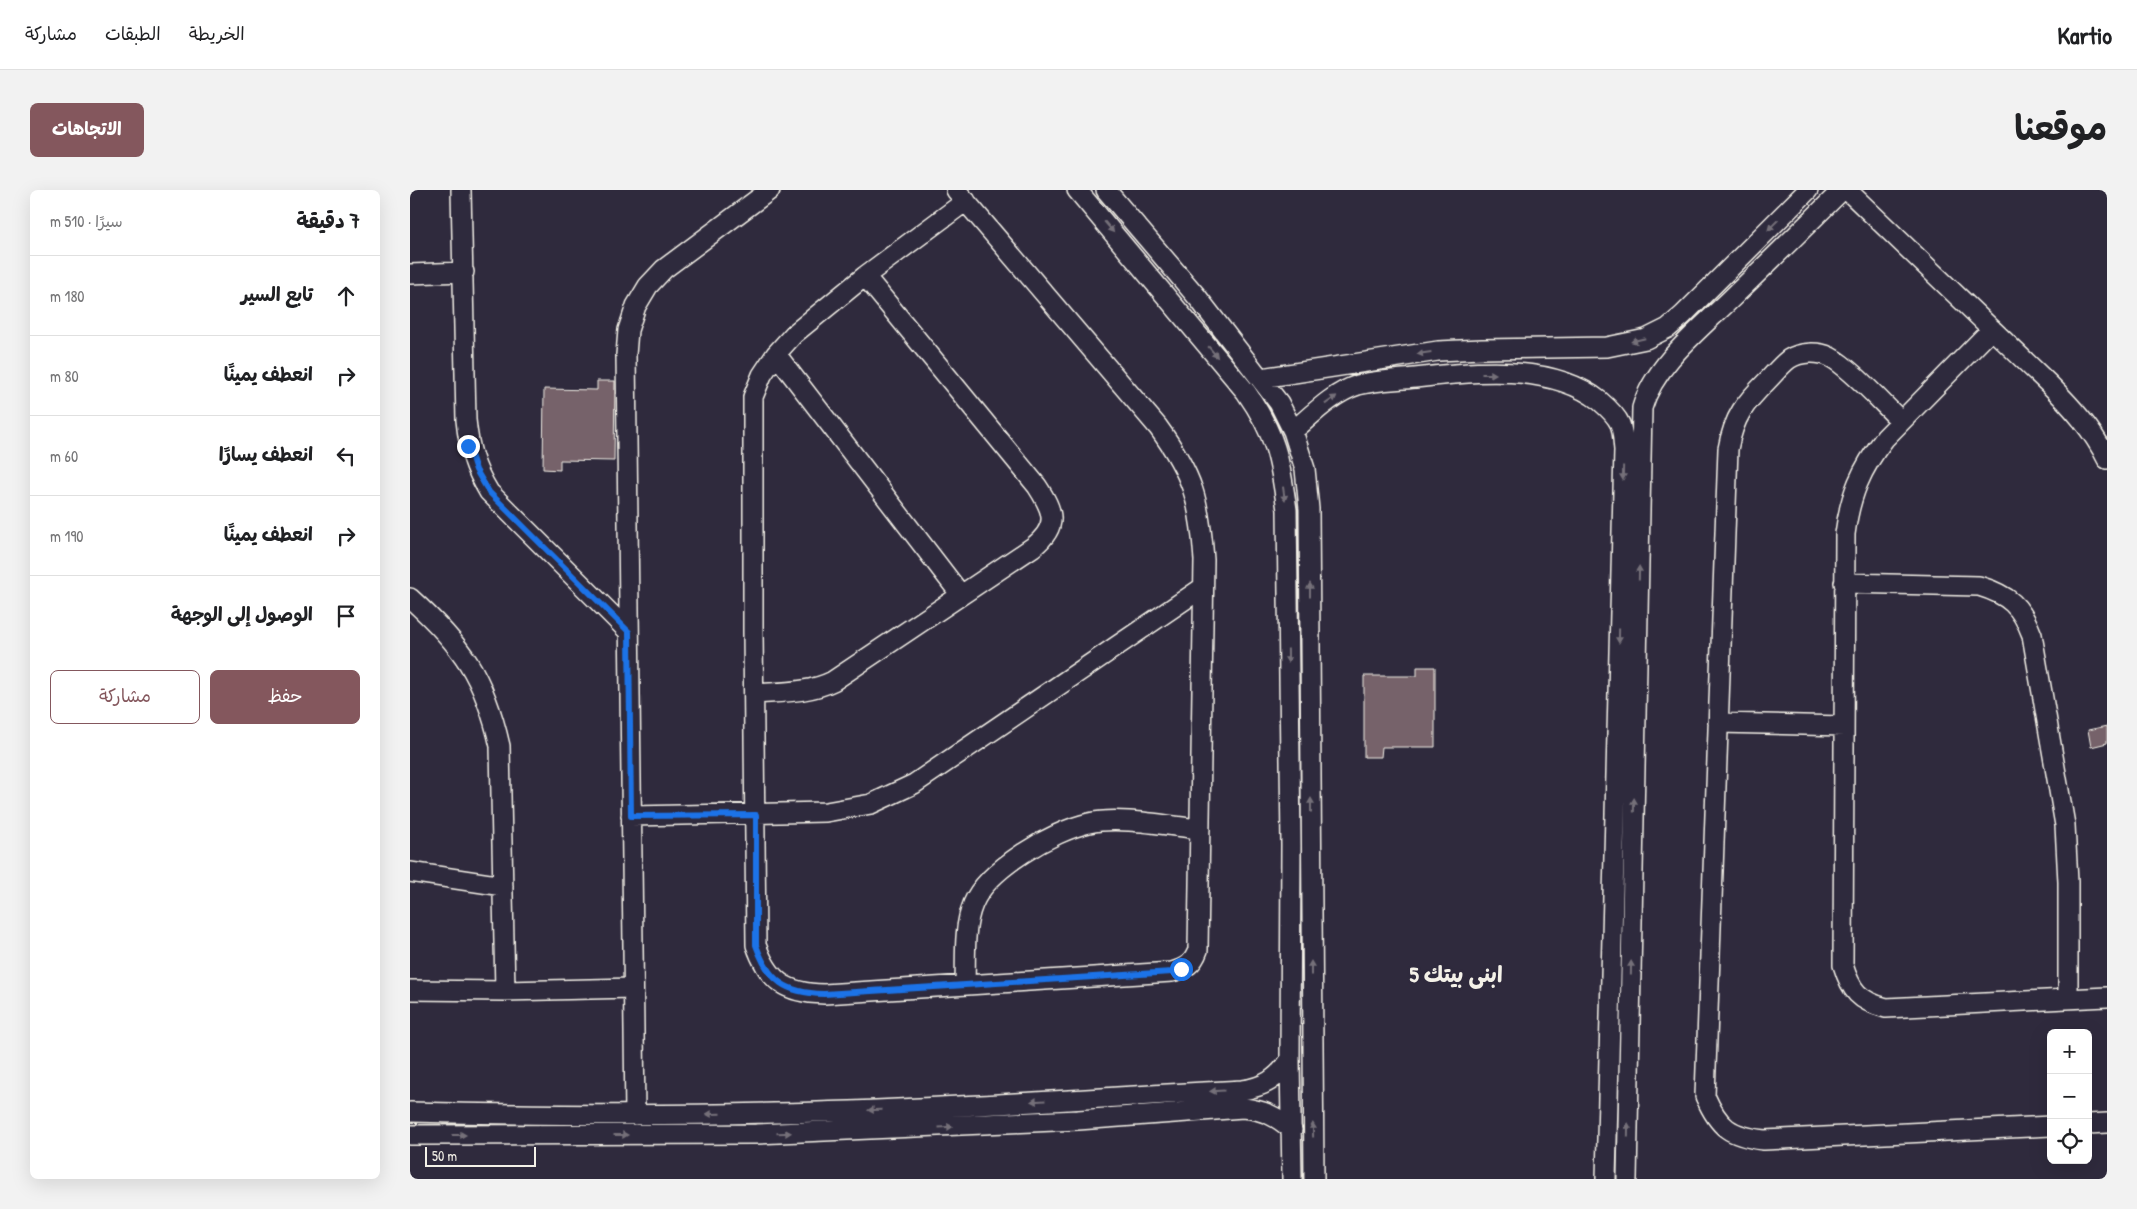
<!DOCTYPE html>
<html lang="ar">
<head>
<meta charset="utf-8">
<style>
	body { margin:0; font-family:"Patrick Hand","Playpen Sans Arabic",sans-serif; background:#f2f2f2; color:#202124; direction:rtl }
	.controls { position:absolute; right:15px; bottom:15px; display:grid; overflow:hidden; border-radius:8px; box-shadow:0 5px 20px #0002 }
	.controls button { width:45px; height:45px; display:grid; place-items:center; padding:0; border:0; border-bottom:1px solid #e0e0e0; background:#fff; color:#202124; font:25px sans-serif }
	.scale { position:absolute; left:15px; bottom:12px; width:111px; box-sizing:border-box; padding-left:5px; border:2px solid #f4f1e8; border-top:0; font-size:14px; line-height:18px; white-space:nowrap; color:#f4f1e8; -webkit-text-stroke:4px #2f2a3d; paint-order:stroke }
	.stop { position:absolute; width:15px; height:15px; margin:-11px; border:4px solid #1a73e8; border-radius:50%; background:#fff }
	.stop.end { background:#1a73e8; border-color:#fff; box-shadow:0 1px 5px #0008 }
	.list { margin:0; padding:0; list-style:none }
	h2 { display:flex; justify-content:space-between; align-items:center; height:65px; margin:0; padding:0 20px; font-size:21px }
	h2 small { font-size:16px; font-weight:400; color:#757577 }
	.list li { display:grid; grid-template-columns:32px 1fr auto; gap:15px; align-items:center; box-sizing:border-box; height:80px; padding:0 20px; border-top:1px solid #e0e0e0 }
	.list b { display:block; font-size:19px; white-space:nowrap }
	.list em { font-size:16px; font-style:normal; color:#757577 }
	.actions { display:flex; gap:10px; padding:15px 20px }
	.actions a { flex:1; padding:11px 0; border:1px solid #84575d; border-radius:8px; text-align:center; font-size:18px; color:#84575d }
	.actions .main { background:#84575d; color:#fff }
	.icon { flex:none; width:28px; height:28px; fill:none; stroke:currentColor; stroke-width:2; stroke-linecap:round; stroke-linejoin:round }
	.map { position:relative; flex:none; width:1697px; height:989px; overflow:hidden; direction:ltr; border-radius:8px }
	header { display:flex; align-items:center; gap:30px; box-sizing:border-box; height:70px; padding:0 25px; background:#fff; border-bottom:1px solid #e0e0e0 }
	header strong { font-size:24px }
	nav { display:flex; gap:28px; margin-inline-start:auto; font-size:18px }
	.intro { display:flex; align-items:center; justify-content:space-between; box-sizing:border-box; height:120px; padding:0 30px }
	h1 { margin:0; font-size:35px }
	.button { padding:12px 22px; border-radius:8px; background:#84575d; color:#fff; font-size:18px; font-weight:700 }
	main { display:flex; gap:30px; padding:0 30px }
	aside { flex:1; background:#fff; border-radius:8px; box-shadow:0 5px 20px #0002 }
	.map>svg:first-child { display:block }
	.building { fill:#76626a; stroke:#f4f1e8 }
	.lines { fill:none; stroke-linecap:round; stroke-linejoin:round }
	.minor-casing { stroke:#f4f1e8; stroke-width:22 }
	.minor { stroke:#2f2a3d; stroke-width:19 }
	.oneway { fill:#747079 }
	.route { stroke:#1a73e8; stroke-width:6 }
	.labels { text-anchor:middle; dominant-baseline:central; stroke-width:4.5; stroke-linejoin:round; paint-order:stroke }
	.district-label { font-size:22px; font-weight:bold; fill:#f4f1e8; stroke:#2f2a3d }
</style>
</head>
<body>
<header>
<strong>Kartio</strong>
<nav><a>الخريطة</a><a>الطبقات</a><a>مشاركة</a></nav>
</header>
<div class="intro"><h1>موقعنا</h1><a class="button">الاتجاهات</a></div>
<main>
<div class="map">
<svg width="1697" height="989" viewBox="0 0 1697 989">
	<rect width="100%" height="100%" fill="#2f2a3d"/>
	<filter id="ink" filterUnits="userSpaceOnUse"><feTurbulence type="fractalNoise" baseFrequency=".02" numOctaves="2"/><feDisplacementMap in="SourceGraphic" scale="10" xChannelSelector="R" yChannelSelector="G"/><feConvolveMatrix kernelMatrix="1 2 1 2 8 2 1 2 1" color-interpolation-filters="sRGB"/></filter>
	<g filter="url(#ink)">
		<path class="building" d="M 187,191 L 205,191 L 204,271 L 150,270 L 150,280 L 133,279 L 134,199 L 187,200 Z
			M 1007,477 L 1025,477 L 1025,557 L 972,557 L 971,567 L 954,567 L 954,486 L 1007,486 Z
			M 1697,536 L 1697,553 L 1681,557 L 1678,540 Z"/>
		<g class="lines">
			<defs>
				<path id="minor" d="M 51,0 L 56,230 C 59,259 64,277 79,302 L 219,442
					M 546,0 L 748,237 C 783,285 790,311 794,370 L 788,760 C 783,774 776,778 762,782 L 414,804 C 376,803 359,792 346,755 L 343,441 L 343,207 L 352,185 L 366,164 L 384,144 L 455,86 L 556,11
					M 667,0 L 836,202 C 866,245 870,269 877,320 L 881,655 L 880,870 L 882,989
					M 696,0 L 788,108 L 869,213 L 883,241 L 895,279 L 899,319 L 904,989
					M 1437,0 L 1639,194 C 1662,217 1683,240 1697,269
					M 0,84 L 54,82
					M 1582,139 L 1475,248 C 1451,279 1440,305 1435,344 L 1433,775 C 1441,801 1449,811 1476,818 L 1697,807
					M 366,164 L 551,405
					M 851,188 L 1028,161 L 1072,159 L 1197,157 L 1236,149 L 1258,138 L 1273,125 L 1398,0
					M 1491,231 C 1473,214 1440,177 1420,167 C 1408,161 1390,162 1379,169 C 1371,175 1364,184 1357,191 C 1335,213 1324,226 1318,259 L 1295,906 C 1309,938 1320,946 1354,950 L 1641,936
					M 883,241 C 903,224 923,203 948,195 C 966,190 987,190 1005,188 C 1062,181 1142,173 1190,211 C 1197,217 1206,225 1210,234 C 1213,242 1213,251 1214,260 L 1196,989
					M 1434,393 L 1569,396 C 1599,405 1611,416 1622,445 L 1655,635 L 1658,692 L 1658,809
					M 0,408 C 52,455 74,486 90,556 L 95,801
					M 345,504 C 371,502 399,503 423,491 L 623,357 C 649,336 644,322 627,296 L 455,86
					M 1308,533 L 1434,536
					M 221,626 L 416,622 L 461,614 L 504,594 L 792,398
					M 0,682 L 93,696
					M 555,794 C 556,769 553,738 563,714 C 577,679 643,641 679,633 C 709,626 758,636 790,639
					M 0,800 L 95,801 L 223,798
					M 0,922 C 121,925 243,926 364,923 C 520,920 676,908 832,900 C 854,897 867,889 880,870
					M 225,925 L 216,165 L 218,140 L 226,116 L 238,96 L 254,79 L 360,0
					M 1678,934 L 1697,933
					M 0,945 L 346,944 L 668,930 L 833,918 C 853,920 867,926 882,940
					M 1217,989 L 1232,218 C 1245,173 1293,137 1326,104 C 1361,70 1397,35 1432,0"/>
			</defs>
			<use href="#minor" class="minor-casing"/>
			<use href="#minor" class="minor"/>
		</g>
		<defs><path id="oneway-solid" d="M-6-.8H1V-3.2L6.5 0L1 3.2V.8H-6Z" transform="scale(1.25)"/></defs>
		<g class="oneway">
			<use href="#oneway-solid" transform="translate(1363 35) rotate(135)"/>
			<use href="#oneway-solid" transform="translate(699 37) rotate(50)"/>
			<use href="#oneway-solid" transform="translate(1228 150) rotate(166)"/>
			<use href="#oneway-solid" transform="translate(803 162) rotate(50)"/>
			<use href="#oneway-solid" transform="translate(1014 163) rotate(172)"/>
			<use href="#oneway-solid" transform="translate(1079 184)"/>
			<use href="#oneway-solid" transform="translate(921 210) rotate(-36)"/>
			<use href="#oneway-solid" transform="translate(1213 283) rotate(91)"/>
			<use href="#oneway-solid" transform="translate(874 304) rotate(82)"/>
			<use href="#oneway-solid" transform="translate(1229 383) rotate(-89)"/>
			<use href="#oneway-solid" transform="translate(900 400) rotate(-90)"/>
			<use href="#oneway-solid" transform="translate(1209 446) rotate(91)"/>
			<use href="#oneway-solid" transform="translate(878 466) rotate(89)"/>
			<use href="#oneway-solid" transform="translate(901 615) rotate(-90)"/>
			<use href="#oneway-solid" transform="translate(1224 615) rotate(-89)"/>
			<use href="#oneway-solid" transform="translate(901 778) rotate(-90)"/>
			<use href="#oneway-solid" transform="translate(1221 778) rotate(-89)"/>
			<use href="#oneway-solid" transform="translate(807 901) rotate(177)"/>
			<use href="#oneway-solid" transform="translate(628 911) rotate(176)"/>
			<use href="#oneway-solid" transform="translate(465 920) rotate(178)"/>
			<use href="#oneway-solid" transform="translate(303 924) rotate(179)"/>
			<use href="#oneway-solid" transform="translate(536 937) rotate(-3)"/>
			<use href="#oneway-solid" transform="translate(903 940) rotate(-91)"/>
			<use href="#oneway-solid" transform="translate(1218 940) rotate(-89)"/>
			<use href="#oneway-solid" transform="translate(374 943) rotate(-2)"/>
			<use href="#oneway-solid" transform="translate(49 945)"/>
			<use href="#oneway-solid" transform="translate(211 945)"/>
		</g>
	</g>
	<g class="lines" filter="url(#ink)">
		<path class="route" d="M 58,256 L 66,280 L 79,302 L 219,442 L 221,626 L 346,625 L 346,755 C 359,792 376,803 414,804 L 762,782 L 771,779"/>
	</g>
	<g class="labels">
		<g class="district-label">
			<text x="1046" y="784">ابنى بيتك 5</text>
		</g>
	</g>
</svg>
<div class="controls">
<button>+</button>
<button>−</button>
<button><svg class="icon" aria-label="locate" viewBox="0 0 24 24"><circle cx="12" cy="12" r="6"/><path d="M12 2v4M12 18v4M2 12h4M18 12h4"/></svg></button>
</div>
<div class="scale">50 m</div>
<div class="stop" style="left:771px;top:779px"></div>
<div class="stop end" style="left:58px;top:256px"></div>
</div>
<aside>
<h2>7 دقيقة<small>سيرًا · 510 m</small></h2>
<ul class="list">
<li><svg class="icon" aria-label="ahead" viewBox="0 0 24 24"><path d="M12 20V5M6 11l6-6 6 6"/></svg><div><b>تابع السير</b></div><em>180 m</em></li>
<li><svg class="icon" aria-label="right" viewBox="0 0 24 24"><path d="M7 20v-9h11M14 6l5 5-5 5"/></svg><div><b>انعطف يمينًا</b></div><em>80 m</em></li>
<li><svg class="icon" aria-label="left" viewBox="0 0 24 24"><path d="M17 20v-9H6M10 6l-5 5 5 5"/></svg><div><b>انعطف يسارًا</b></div><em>60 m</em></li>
<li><svg class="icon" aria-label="right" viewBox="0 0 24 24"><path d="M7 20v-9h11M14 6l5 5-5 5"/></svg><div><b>انعطف يمينًا</b></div><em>190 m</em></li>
<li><svg class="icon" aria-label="arrive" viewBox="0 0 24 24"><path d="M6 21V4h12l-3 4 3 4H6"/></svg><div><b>الوصول إلى الوجهة</b></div></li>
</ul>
<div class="actions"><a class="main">حفظ</a><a>مشاركة</a></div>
</aside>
</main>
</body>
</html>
